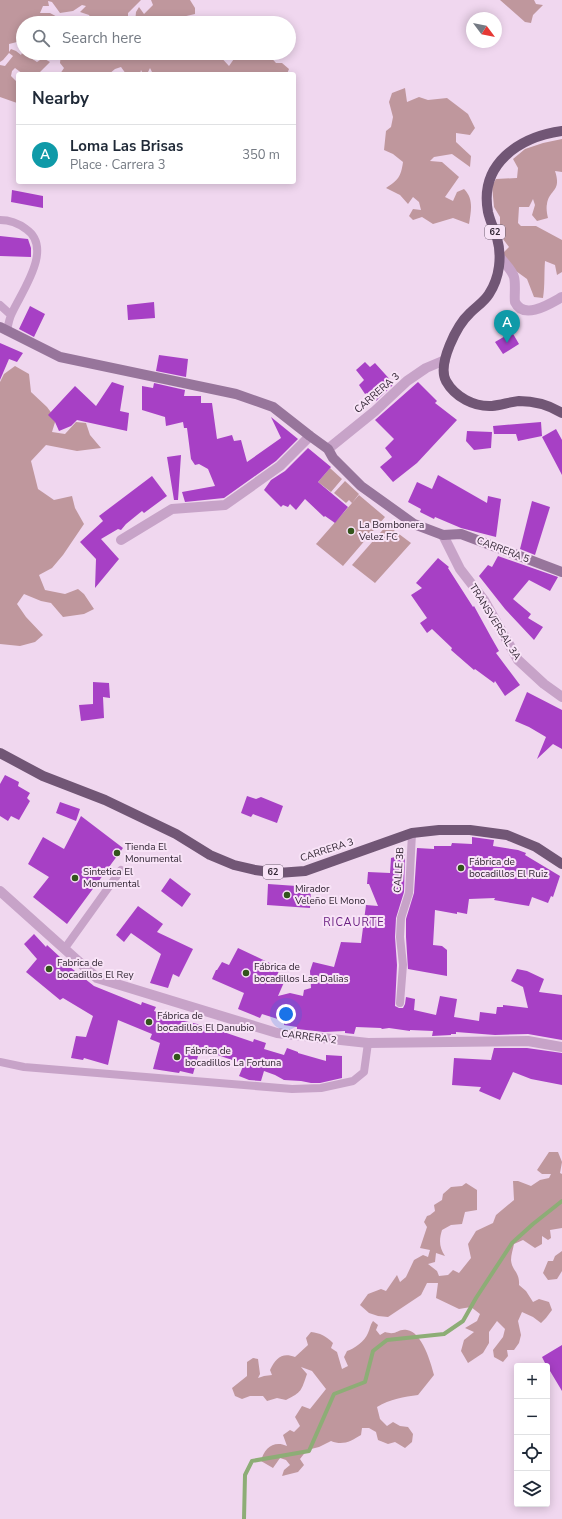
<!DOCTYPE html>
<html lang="en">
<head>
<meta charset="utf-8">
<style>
	body { margin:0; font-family:"Nunito Sans",sans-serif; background:#f2f2f3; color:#1f2937 }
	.controls { position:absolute; right:12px; bottom:12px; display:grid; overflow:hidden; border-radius:4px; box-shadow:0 2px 10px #0003 }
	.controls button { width:36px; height:36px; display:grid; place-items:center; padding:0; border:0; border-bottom:1px solid #e0e1e3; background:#fff; color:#1f2937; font:20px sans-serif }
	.compass { position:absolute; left:466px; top:12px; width:36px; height:36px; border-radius:50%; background:#fff; box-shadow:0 2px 10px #0003; rotate:122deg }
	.you { position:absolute; left:286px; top:1014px; width:14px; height:14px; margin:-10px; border:3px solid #fff; border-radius:50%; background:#1a73e8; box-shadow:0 0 0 6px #1a73e833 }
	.badge { display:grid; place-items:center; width:26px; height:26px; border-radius:50%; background:#d93025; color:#fff; font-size:13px; font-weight:700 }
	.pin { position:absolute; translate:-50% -33px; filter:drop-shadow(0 1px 2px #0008) }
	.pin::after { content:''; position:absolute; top:21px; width:14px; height:12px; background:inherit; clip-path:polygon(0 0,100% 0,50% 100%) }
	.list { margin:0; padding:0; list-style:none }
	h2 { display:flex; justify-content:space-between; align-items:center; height:52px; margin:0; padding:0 16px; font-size:17px }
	h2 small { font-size:13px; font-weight:400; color:#747a83 }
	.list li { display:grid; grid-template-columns:26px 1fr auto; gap:12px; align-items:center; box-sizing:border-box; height:60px; padding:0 16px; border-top:1px solid #e0e1e3 }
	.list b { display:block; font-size:15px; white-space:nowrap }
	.list p { margin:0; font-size:13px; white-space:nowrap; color:#747a83 }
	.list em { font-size:13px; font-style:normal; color:#747a83 }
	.icon { flex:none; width:22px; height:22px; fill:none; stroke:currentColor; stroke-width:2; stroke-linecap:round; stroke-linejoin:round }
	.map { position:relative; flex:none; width:562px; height:1519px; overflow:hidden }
	.search { position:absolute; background:#fff; box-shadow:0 2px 10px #0003; left:16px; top:16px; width:280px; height:44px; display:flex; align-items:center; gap:10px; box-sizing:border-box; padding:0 14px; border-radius:22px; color:#747a83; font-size:15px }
	.panel { position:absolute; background:#fff; box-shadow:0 2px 10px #0003; left:16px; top:72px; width:280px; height:112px; border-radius:4px }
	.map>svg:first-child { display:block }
	.green { fill:#bf979d }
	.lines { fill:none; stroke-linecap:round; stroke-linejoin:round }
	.stream { stroke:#8dad76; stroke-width:4 }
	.building { fill:#a740c5 }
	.lane { stroke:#c7a3c8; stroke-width:8 }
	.street { stroke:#c7a3c8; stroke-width:10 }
	.secondary { stroke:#97759b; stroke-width:10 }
	.primary { stroke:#715675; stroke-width:10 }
	.poi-dot { fill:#32541b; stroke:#f8e3f7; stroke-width:1.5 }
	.labels { text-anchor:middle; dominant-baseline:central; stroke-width:4; stroke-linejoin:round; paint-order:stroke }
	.shield { fill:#f8e3f7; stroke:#6d5e6e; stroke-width:1 }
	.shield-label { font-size:9px; font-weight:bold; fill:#312533 }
	.street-label { font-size:10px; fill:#312533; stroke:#f8e3f7 }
	.poi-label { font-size:10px; fill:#312533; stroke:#f8e3f7; text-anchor:start }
	.neighbourhood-label { font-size:11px; letter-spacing:1px; fill:#6a1f81; stroke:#f8e3f7 }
</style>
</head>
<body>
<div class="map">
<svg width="562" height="1519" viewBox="0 0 562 1519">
	<rect width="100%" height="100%" fill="#f0d7ef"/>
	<path class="green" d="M 0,0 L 141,0 L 128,13 L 128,23 L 85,23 L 87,21 L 93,22 L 89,15 L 80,12 L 86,6 L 82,5 L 73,11 L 60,13 L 52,2 L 48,1 L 49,6 L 43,6 L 40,13 L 50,13 L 61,19 L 59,23 L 23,23 L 23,49 L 17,42 L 9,44 L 9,52 L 11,49 L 16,51 L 21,55 L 23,51 L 23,53 L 34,53 L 31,58 L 37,62 L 43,58 L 50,62 L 40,72 L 40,74 L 23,74 L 15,68 L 12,71 L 11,76 L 18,83 L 17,103 L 0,97 L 0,65 L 5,66 L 13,56 L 9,53 L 3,60 L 0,62 Z
		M 151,0 L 190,0 L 195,8 L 195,14 L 182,17 L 183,23 L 135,23 L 136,12 L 139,7 L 144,14 L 153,5 Z
		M 500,0 L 534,0 L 536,4 L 543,5 L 533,15 L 531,23 L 525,22 Z
		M 61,53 L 79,53 L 84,60 L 88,53 L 104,53 L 107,55 L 107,53 L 198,53 L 198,55 L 217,53 L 229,66 L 236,56 L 242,53 L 252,55 L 256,53 L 267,53 L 276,63 L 282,63 L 289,69 L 287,74 L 236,74 L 232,72 L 232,74 L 153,74 L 150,68 L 147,74 L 143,74 L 141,70 L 140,74 L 126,74 L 121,67 L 115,69 L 109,74 L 87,74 L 89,72 L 75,72 L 75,74 L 60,74 L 64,68 L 60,63 Z
		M 405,88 L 407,102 L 419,97 L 428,100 L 447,98 L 468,114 L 475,128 L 470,135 L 456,133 L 456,142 L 471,156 L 470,167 L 452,154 L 434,157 L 430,161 L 442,162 L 459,177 L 445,197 L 453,201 L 457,192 L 464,189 C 474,199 471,211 469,224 L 453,218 L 433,224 L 422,217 L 413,220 L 409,216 L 413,209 L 421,210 L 419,202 L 413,197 L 408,204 L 400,195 L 386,188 C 398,180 401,177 403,162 L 393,154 L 384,150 L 386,131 L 391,127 L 393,117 L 389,102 L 392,93 Z
		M 562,139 L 562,172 L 555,171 C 562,192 549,189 547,204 C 546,208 547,214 548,218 L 537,221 L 532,215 L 535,205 L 533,199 L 529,207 L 519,207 L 518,223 L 521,226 L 536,226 L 562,240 L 562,272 L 557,275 L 555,265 L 545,261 C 544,274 545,286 543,298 L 534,297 L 527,279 L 509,266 L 503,253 L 509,247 L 500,235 L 500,217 L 494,207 L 492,186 L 496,179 L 517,178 L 518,168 L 513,159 L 525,149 L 543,143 Z
		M 15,366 L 29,374 L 31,392 L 47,407 L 56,419 L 52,432 L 65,434 L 76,422 L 86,423 L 90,435 L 101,448 L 77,451 L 46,445 L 31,461 L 38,489 L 54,500 L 72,496 L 75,508 L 84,524 L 63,555 L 52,568 L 39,575 L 45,590 L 65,594 L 78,589 L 84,594 L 94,609 L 84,614 L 63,617 L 51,603 L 41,601 L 24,594 L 17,604 L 26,617 L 43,635 L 35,642 L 20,646 L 0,644 L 0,382 L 4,374 Z
		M 330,468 L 342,479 L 331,492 L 318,482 Z
		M 345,481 L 359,494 L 352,503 L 349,500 L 346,503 L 334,493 Z
		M 359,495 L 385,517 L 343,566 L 316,544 Z
		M 387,525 L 411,543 L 375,583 L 352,565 Z
		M 549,1152 L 558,1152 L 562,1162 L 560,1173 L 562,1174 L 562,1228 L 550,1230 L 551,1238 L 548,1240 L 542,1236 L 542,1244 L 535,1248 L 523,1240 L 514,1244 C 513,1249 511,1255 511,1260 C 512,1271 520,1272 519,1285 L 526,1291 L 533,1302 L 539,1299 L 549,1302 L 552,1310 L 546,1318 L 541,1323 L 533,1317 L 522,1312 L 518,1321 L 521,1335 L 519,1343 L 514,1350 L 507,1350 L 508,1356 L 503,1362 L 494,1357 L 493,1350 L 503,1337 L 505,1329 L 497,1321 L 489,1332 L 489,1343 L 483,1353 L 468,1363 L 461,1351 L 464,1340 L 474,1332 L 465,1328 L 477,1321 L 480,1314 L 471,1307 L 459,1309 L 436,1298 L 438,1283 L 427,1283 L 421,1295 L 388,1317 L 378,1316 L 369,1313 L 360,1305 L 368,1294 L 381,1289 L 386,1291 L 397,1275 L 400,1282 L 406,1277 L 414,1260 L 423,1255 L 428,1257 L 430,1250 L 420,1248 L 427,1227 L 424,1222 L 427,1216 L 430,1215 L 435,1211 L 434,1205 L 442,1200 L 443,1194 L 451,1187 L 462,1186 L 466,1183 L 477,1190 L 477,1210 L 465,1212 L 462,1224 L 451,1225 L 442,1230 C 439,1240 439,1247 445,1256 L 436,1253 L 435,1262 L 428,1264 L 437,1271 L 439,1276 L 448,1275 L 453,1270 L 459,1273 L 471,1258 L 468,1244 L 476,1231 L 493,1223 L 496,1215 L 514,1200 L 513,1181 L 518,1181 L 531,1186 L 540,1180 L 549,1178 L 551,1174 L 542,1174 L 537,1170 Z
		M 562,1251 L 562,1271 L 557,1279 L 548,1280 L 543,1273 L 548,1261 L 553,1261 L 555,1256 Z
		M 373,1321 L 378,1325 L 376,1330 L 380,1335 L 385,1332 C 397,1336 398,1328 407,1330 C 422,1332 431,1363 434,1375 L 418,1395 C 404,1397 390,1399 377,1407 L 380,1419 L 387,1426 L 393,1422 L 400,1426 L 408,1427 L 413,1434 L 412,1442 L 405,1448 L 395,1442 L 388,1444 L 378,1440 L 376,1432 L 369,1428 L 362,1428 L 361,1435 C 351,1441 343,1446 331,1441 L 319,1447 L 307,1450 L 300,1459 L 304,1465 L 298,1472 L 282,1476 L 284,1470 L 290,1465 L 286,1460 L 280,1458 L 273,1468 L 261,1461 C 264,1448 274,1440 287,1446 L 283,1435 L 290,1430 L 294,1432 L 300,1426 L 295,1417 L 302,1406 L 310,1409 L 326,1389 L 312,1371 L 301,1367 L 307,1374 C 301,1391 302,1392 286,1400 L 277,1398 L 267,1401 L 263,1396 L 250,1396 L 242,1399 L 235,1396 L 232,1388 L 247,1376 L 247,1362 L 253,1358 L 258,1359 L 260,1374 L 258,1378 L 264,1376 L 272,1375 L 270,1370 C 276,1358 282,1352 295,1357 L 308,1345 L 306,1338 L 311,1332 C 320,1333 326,1336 333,1343 L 331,1348 L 337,1352 L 342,1369 L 348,1366 L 344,1357 L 347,1351 C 354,1349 365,1341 368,1333 C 370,1329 370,1325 373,1321 Z"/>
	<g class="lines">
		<path class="stream" d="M 244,1519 L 245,1475 L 252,1461 L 309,1451 L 334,1394 L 365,1382 L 373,1351 L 387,1340 L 444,1334 L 463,1321 L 476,1298 L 512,1243 L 533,1224 L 562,1201"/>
	</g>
	<path class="building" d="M 12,190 L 43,196 L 43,208 L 11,202 Z
		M 0,236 L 28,239 L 31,248 L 31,257 L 0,256 Z
		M 154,302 L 155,318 L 128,320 L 127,305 Z
		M 30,306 L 45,314 L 34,337 L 19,329 Z
		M 512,332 L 519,344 L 503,354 L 495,342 Z
		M 0,343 L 23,353 L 17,362 L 9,359 L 0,380 Z
		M 159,355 L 188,359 L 186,377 L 156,371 Z
		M 365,362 L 370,367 L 375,363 L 394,384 L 376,401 L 367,393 L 365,394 L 359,385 L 364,380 L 356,370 Z
		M 112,382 L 124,386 L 120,411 L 129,413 L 127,431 L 77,420 L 71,426 L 59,431 L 55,422 L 48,415 L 75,386 L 96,406 Z
		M 418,382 L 437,401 L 435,403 L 457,420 L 417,463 L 393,482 L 380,467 L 392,457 L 385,448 L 394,439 L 375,420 Z
		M 154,383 L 185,390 L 184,396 L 201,396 L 201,403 L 212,403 L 217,439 L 232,435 L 234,441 L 241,440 L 247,462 L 281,438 L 271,417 L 298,439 L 276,461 L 224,498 L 185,502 L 182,492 L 215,486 L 208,469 L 199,464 L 195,465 L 191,459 L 187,428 L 184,428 L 183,422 L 166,426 L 165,417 L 142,410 L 142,386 L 153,388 Z
		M 541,422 L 542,436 L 518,441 L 516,434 L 494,434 L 493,426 Z
		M 556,429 L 562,440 L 562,475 L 542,437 Z
		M 467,431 L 492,432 L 491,448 L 474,450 L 466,441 Z
		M 308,448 L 331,467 L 318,482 L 348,507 L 335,523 L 325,516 L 324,517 L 305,499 L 296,510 L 290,504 L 288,507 L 283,505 L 281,507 L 264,490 L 271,480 L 285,471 Z
		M 181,455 L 178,500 L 174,500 L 167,457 Z
		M 438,475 L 487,503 L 488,496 L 501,499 L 496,537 L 461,528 L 435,517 L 434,519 L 420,512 L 421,509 L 408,502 L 417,482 L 432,489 Z
		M 152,476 L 167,496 L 144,513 L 142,511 L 126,524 L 121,530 L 118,529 L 101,539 L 119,559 L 95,588 L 96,559 L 80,542 L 103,521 L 99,516 Z
		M 532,501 L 550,507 L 535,555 L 520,549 Z
		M 498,556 L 558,577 L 550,591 L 529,580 L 513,599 L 531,614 L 528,618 L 543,627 L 534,640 L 505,609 L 479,576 L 488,565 L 492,567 Z
		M 438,558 L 449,567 L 448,568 L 473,607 L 474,606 L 491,637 L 499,651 L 496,653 L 520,685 L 505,696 L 495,681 L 494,683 L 475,669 L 474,670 L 451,650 L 452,648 L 432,629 L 427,633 L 420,623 L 427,618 L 411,595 L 422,588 L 416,583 Z
		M 93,682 L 109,683 L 110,698 L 103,697 L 104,718 L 81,721 L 79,705 L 93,704 Z
		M 527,692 L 562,710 L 562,749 L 553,744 L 537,759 L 546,737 L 529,727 L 515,721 Z
		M 5,775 L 19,782 L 18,786 L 30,793 L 27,798 L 30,801 L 19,820 L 11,816 L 8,821 L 0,816 L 0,784 Z
		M 247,796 L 256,799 L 261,797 L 283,806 L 277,823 L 253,814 L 251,817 L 241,813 Z
		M 60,802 L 80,809 L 76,821 L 56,813 Z
		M 81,816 L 123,848 L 67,924 L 33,897 L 49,877 L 28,864 L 43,837 L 64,849 Z
		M 472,837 L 494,840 L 493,846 L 518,850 L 526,853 L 525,855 L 560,876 L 553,897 L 551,896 L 548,903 L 532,897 L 529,906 L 494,900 L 495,898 L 469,899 L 467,914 L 457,912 L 457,914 L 435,910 L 433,945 L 442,946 L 447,950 L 447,976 L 408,969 L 406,937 L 406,919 L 414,893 L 417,848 L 434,849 L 434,846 L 451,846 L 452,843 L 472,844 Z
		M 405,854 L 404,892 L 396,918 L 395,937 L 397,965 L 395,1006 L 399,1008 L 403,1008 L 405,1004 L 406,997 L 415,999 L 414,1010 L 436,1015 L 440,996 L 457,999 L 454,1017 L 479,1021 L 480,1012 L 496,1014 L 497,1007 L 503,1007 L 503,1005 L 528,1008 L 523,987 L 511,981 L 517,969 L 527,971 L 544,979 L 539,992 L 562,995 L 562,1040 L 528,1034 L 495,1035 L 456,1032 L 456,1034 L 451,1034 L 451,1035 L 432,1036 L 433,1031 L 410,1030 L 410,1031 L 389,1028 L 382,1029 L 381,1028 L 356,1027 L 354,1034 L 345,1033 L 345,1031 L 324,1032 L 297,1029 L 297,1027 L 284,1025 L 284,1021 L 262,1014 L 260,1018 L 238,1009 L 244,993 L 212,979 L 216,970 L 217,970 L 222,962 L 229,965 L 238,948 L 280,968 L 277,976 L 285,980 L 278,996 L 290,993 L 303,996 L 304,990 L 311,988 L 310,971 L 313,962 L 334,967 L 341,942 L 361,943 L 366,905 L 378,906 L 369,884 L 367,884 L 368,872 L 390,873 L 391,858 Z
		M 170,878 L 191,894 L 182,907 L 161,891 Z
		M 268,884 L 311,887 L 310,908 L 267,905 Z
		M 138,906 L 163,924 L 157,932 L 193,949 L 179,977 L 173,974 L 168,988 L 150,983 L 161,954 L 131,933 L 124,942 L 116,935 Z
		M 34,934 L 46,947 L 47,945 L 61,958 L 62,957 L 71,965 L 70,967 L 94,986 L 141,1005 L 142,1002 L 156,1007 L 154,1011 L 168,1016 L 167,1017 L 206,1026 L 253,1042 L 254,1039 L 266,1043 L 264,1049 L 284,1055 L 287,1048 L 298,1052 L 298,1053 L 326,1061 L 326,1055 L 342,1056 L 342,1078 L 320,1083 L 311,1083 L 301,1081 L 284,1080 L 275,1075 L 264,1071 L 261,1081 L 249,1080 L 239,1076 L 244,1064 L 200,1049 L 193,1074 L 180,1071 L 179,1073 L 153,1069 L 160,1043 L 150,1039 L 152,1034 L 118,1020 L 108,1065 L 84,1058 L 83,1060 L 71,1058 L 76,1036 L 86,1037 L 93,1016 L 63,998 L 60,1000 L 26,972 L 37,959 L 24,944 Z
		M 494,1048 L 527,1048 L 562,1053 L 562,1085 L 531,1079 L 513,1072 L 500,1100 L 479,1091 L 481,1087 L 452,1085 L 454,1058 L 491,1060 Z
		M 562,1345 L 562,1391 L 550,1371 L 547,1372 L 547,1366 L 544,1366 L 543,1365 L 545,1363 L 542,1357 Z"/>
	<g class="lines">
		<path class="lane" d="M 0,220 C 10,220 18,223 26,229 C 54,248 22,291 12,313 C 9,319 8,325 7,331
			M 0,305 L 11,315
			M 65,948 L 121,870
			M 400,1003 L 403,965 L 400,937 L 401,918 L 409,893 L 412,833
			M 0,1062 L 24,1067 L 292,1089 L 321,1088 L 353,1081 L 364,1072 L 368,1043"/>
		<path class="street" d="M 500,257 C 504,263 512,270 514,277 C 516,284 514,298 515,302 C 524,321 551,303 562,297
			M 328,449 L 375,411 L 407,381 L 426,368 L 445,360
			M 443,535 L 460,569 L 484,600 L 518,660 L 544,684 L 562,697
			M 121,540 L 172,509 L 225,505 L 280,466 L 310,436
			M 0,891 L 97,978 L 277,1033 L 368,1043 L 528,1041 L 562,1047"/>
		<path class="secondary" d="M 0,327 L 60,357 L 236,394 L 273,407 L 310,436 L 328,449 L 333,458 L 361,486 L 414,524 L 443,535 L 461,534 L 562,572"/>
		<path class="primary" d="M 562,131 C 519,137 479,164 488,212 C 490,221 494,229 497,238 C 502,256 500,277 489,294 C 484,302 477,306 470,313 C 457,325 437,364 446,381 C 455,397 474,407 492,406 C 501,405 510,402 519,401 C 534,401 549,405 562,413
			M 0,753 L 43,776 L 105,800 L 176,834 L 210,855 L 234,865 L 255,870 L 278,873 L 305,871 L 412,833 L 439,830 L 470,830 L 507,835 L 536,847 L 562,864"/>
	</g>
	<g class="poi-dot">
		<circle cx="351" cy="531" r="4"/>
		<circle cx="117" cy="853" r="4"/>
		<circle cx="461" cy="868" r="4"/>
		<circle cx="75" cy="878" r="4"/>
		<circle cx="287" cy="895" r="4"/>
		<circle cx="49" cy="969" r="4"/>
		<circle cx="246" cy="973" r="4"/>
		<circle cx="149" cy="1022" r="4"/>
		<circle cx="177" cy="1057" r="4"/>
	</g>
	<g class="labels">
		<g class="shield">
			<rect x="485" y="225" width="20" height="14" rx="3"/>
			<rect x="263" y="865" width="20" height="14" rx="3"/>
		</g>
		<g class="shield-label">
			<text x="495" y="232">62</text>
			<text x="273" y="872">62</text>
		</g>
		<g class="street-label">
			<text transform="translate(377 393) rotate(-41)">CARRERA 3</text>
			<text transform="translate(503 550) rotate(21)">CARRERA 5</text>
			<text transform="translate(495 622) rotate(58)">TRANSVERSAL 3A</text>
			<text transform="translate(327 850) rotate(-18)">CARRERA 3</text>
			<text transform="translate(399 870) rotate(-86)">CALLE 3B</text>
			<text transform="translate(309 1037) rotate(7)">CARRERA 2</text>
		</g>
		<g class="poi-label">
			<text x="359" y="525">La Bombonera<tspan x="359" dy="12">Velez FC</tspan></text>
			<text x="125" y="847">Tienda El<tspan x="125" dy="12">Monumental</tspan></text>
			<text x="469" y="862">Fábrica de<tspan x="469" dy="12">bocadillos El Ruiz</tspan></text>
			<text x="83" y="872">Sintetica El<tspan x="83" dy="12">Monumental</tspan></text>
			<text x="295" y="889">Mirador<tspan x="295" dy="12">Veleño El Mono</tspan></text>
			<text x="57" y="963">Fabrica de<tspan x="57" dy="12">bocadillos El Rey</tspan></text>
			<text x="254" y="967">Fábrica de<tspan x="254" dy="12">bocadillos Las Dalias</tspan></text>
			<text x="157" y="1016">Fábrica de<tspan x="157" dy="12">bocadillos El Danubio</tspan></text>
			<text x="185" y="1051">Fábrica de<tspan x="185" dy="12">bocadillos La Fortuna</tspan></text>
		</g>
		<g class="neighbourhood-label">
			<text x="354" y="922">RICAURTE</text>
		</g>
	</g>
</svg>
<div class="controls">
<button>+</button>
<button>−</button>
<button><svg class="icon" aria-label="locate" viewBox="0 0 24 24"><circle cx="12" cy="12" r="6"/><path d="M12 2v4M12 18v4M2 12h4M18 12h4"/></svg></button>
<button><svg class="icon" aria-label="layers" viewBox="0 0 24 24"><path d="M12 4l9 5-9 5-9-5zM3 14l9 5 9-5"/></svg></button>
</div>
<svg class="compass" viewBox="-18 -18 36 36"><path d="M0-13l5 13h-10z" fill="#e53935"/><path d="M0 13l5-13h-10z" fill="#747a83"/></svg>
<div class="you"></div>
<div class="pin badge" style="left:507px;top:343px;background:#0f9aa8">A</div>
<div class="search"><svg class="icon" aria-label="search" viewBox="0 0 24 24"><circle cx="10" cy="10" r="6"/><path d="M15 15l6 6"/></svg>Search here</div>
<section class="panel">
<h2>Nearby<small></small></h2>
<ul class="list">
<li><span class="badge" style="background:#0f9aa8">A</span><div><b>Loma Las Brisas</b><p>Place · Carrera 3</p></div><em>350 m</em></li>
</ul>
</section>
</div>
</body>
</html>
